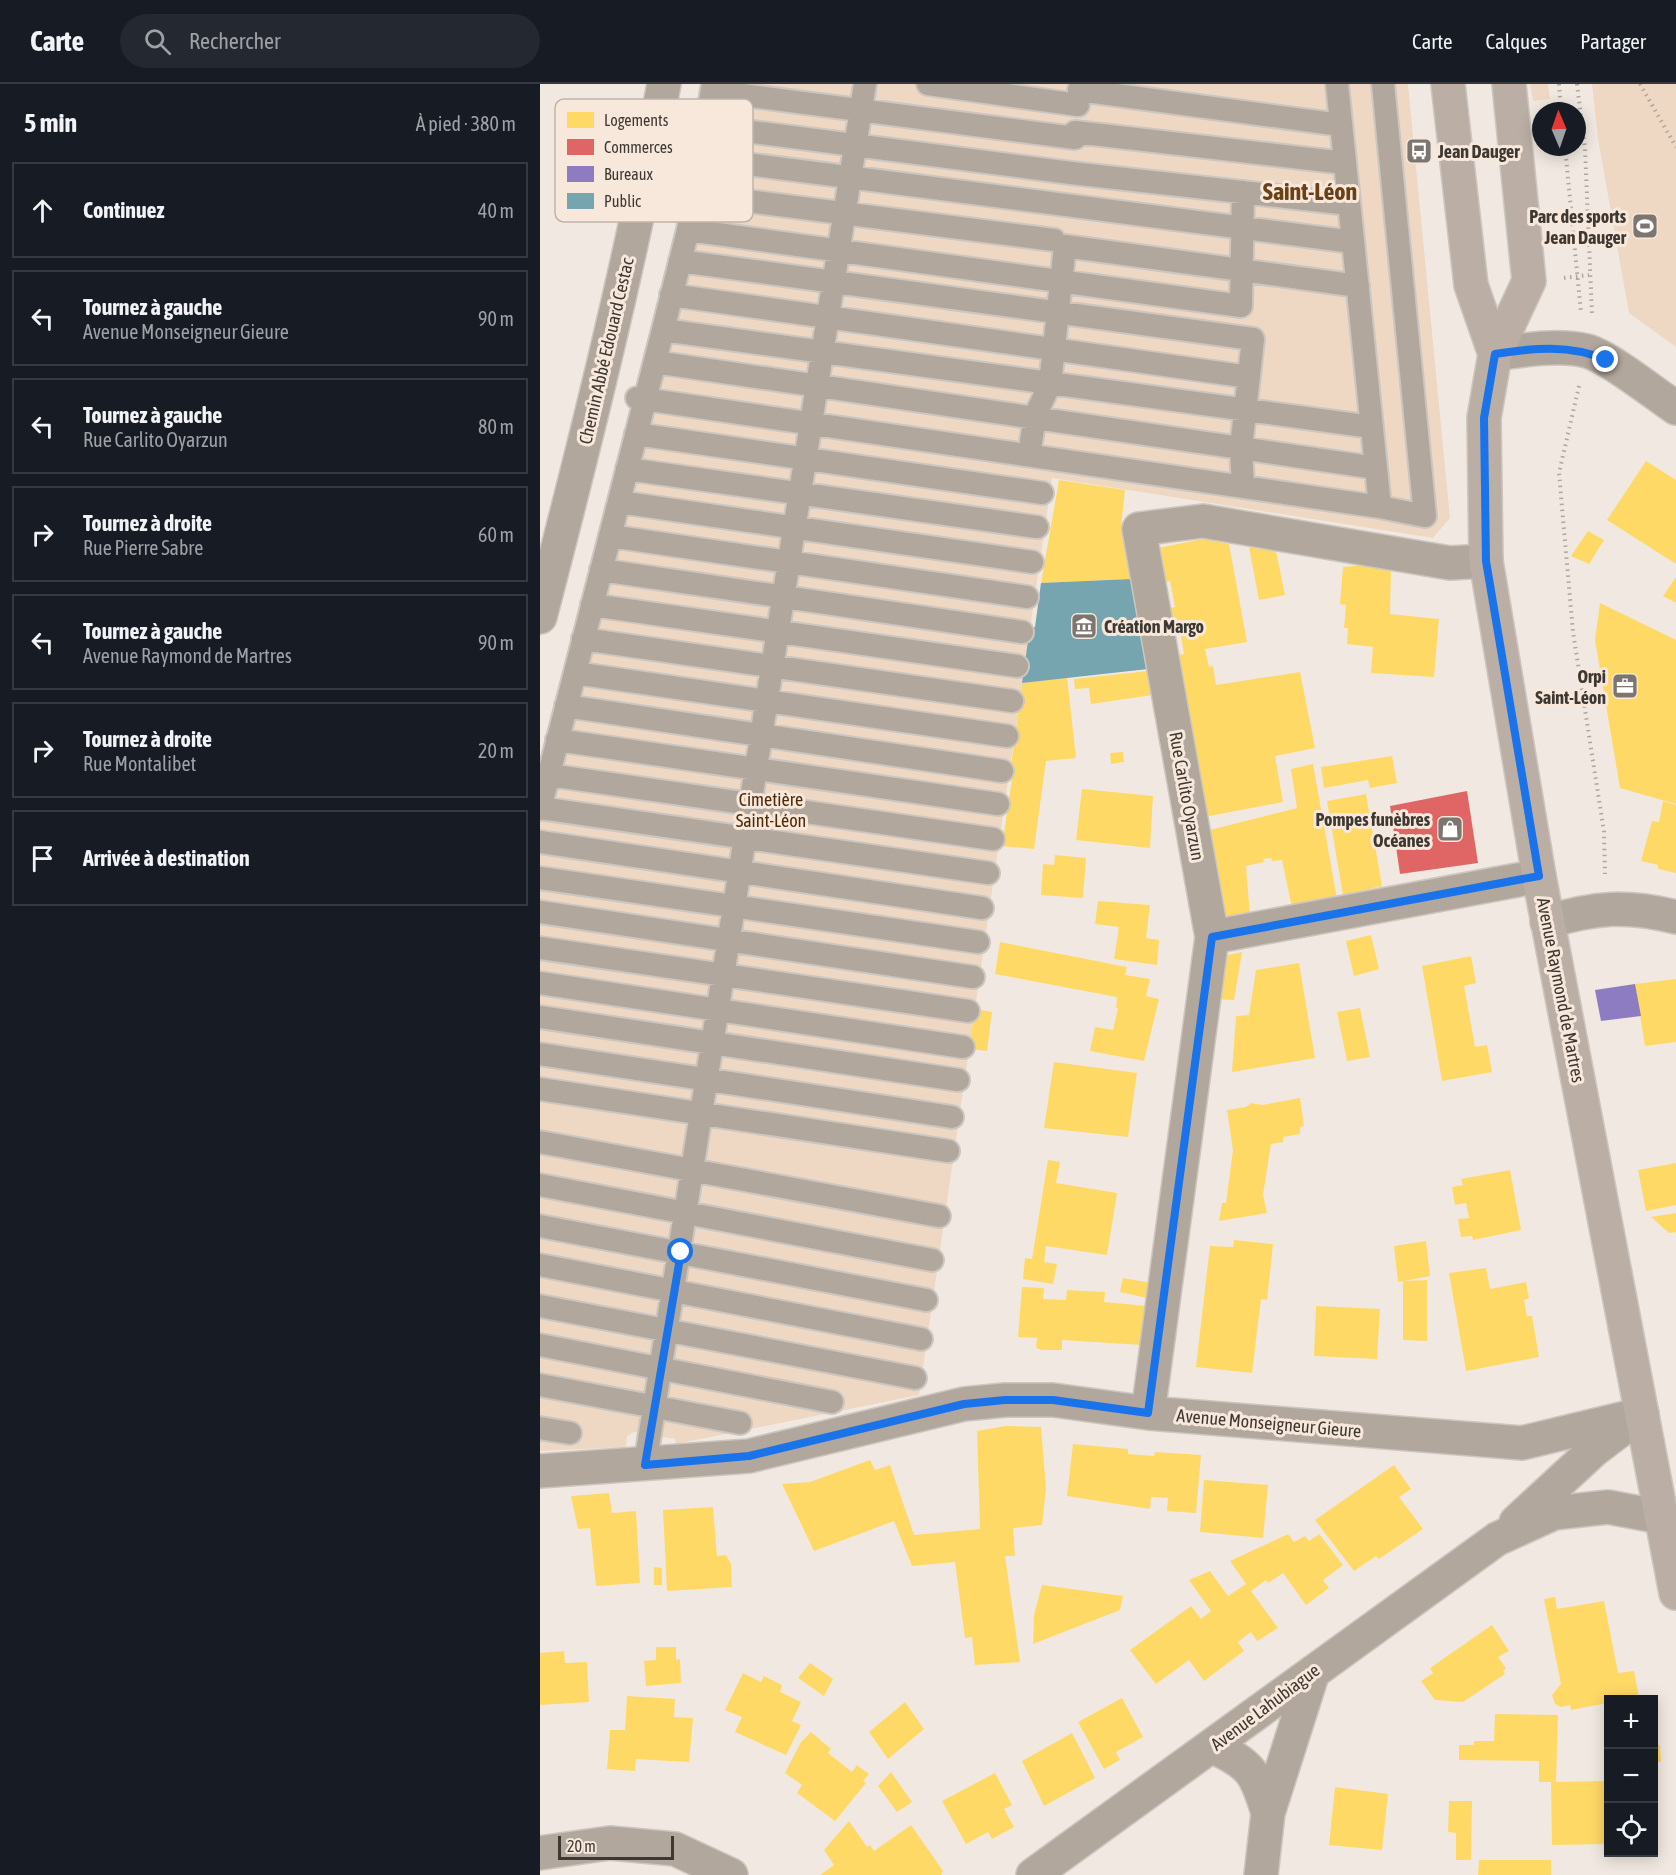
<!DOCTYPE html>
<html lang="fr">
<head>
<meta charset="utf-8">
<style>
	body { margin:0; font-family:"Asap Condensed",sans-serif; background:#242831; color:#f1f3f6 }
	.controls { position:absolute; right:18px; bottom:18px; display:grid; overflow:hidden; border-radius:0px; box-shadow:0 3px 15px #0003 }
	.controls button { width:54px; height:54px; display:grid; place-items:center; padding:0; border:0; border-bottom:2px solid #363941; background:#171b24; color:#f1f3f6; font:30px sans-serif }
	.compass { position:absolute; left:992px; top:18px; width:54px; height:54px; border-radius:50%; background:#171b24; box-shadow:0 3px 15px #0003; rotate:358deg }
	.scale { position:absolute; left:18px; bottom:15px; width:116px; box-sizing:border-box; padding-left:6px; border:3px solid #3e3833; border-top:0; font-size:16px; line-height:21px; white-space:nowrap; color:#3e3833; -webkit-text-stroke:4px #f7e8db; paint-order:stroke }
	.stop { position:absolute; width:18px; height:18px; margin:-14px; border:4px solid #1a73e8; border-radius:50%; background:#fff }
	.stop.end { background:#1a73e8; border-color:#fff; box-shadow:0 2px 6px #0008 }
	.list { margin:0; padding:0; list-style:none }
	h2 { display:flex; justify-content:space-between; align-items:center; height:78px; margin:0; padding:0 24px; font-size:26px }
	h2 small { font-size:20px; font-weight:400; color:#9ea1a6 }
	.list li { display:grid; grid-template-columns:39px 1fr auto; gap:18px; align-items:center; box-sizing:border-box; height:96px; margin:0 12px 12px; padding:0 12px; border:2px solid #363941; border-radius:0px }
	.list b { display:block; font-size:22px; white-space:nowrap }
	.list p { margin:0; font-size:20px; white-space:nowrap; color:#9ea1a6 }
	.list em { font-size:20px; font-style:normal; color:#9ea1a6 }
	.icon { flex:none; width:33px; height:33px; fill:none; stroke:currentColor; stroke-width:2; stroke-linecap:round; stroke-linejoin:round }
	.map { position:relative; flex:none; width:1136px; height:1791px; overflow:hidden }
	header { display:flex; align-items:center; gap:36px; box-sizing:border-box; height:84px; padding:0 30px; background:#171b24; border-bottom:2px solid #363941 }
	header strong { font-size:28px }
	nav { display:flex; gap:33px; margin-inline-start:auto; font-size:21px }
	.search { width:420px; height:54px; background:#242831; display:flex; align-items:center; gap:15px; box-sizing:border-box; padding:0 21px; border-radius:33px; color:#9ea1a6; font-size:22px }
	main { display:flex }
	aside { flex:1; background:#171b24 }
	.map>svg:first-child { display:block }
	.green { fill:#efd8c3 }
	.homes { fill:#ffd966 }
	.shops { fill:#e06666 }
	.offices { fill:#8e7cc3 }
	.public { fill:#76a5af }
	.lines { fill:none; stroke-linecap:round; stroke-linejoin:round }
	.lane-casing { stroke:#ccc6c0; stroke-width:26 }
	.street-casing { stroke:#ccc6c0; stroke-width:36 }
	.secondary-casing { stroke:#ccc6c0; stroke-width:36 }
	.path { stroke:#afa69e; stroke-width:4; stroke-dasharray:1.5 4.5; stroke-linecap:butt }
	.lane { stroke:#b2a79c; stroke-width:22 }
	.street { stroke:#b2a79c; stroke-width:33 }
	.secondary { stroke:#bbafa5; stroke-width:33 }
	.route { stroke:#1a73e8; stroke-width:8 }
	.labels { text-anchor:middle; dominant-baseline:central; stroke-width:6; stroke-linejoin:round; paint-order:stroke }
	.poi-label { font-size:18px; font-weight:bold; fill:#3e3833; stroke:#f7e8db; text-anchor:end }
	.street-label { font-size:18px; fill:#3e3833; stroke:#f7e8db }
	.park-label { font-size:18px; fill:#4c2a07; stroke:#f7e8db }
	.district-label { font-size:24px; font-weight:bold; fill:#6a4017; stroke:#f7e8db }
	.key { fill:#f7e8db; stroke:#c0b3a9; stroke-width:1.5 }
	.key-label { font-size:16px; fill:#3e3833 }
</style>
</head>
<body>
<header>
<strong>Carte</strong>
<div class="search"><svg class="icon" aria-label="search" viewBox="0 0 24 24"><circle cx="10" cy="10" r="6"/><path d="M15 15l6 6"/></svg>Rechercher</div>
<nav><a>Carte</a><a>Calques</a><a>Partager</a></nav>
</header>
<main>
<aside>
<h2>5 min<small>À pied · 380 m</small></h2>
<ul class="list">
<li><svg class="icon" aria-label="ahead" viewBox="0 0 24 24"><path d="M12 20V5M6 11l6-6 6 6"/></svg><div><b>Continuez</b></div><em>40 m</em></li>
<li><svg class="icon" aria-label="left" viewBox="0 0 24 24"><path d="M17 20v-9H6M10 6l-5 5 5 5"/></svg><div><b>Tournez à gauche</b><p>Avenue Monseigneur Gieure</p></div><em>90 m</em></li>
<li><svg class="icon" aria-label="left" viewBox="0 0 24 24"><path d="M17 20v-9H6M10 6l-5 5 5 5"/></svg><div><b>Tournez à gauche</b><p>Rue Carlito Oyarzun</p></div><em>80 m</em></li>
<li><svg class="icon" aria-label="right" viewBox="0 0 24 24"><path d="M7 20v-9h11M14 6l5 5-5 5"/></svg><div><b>Tournez à droite</b><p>Rue Pierre Sabre</p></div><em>60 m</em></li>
<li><svg class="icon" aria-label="left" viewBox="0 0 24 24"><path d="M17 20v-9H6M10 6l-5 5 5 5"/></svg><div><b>Tournez à gauche</b><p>Avenue Raymond de Martres</p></div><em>90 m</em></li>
<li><svg class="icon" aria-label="right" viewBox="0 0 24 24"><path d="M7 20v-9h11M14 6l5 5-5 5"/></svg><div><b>Tournez à droite</b><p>Rue Montalibet</p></div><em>20 m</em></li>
<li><svg class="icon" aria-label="arrive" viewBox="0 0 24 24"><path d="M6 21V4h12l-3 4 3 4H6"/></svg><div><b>Arrivée à destination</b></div></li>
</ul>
</aside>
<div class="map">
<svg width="1136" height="1791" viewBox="0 0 1136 1791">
	<rect width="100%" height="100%" fill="#f1e9e1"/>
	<path class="green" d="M 165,0 L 868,0 L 910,434 L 893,454 L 512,394 L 379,1311 L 136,1360 L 135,1355 L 94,1348 L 87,1352 L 86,1363 L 0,1367 L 0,702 L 140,149 Z
		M 990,0 L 1008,0 L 1010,15 L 993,17 Z
		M 1052,0 L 1136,0 L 1136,263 L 1089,229 L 1058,55 Z"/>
	<path class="homes" d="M 1106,377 L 1136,396 L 1136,480 L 1067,436 Z
		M 519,396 L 585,406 L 581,443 L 591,495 L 501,499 Z
		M 1048,447 L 1064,456 L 1049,480 L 1031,472 Z
		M 663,455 L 689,460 L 707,558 L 665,565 L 669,583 L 673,582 L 676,601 L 760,588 L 775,664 L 735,672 L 743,718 L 664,733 L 634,572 L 644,570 L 640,546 L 629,548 L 624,525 L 635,523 L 630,497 L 619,499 L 613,465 Z
		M 709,463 L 736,467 L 745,511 L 719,516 Z
		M 824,481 L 851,485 L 850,530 L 899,535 L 894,593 L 831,589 L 833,563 L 807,560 L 808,544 L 804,544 L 806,521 L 800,520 L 803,483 Z
		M 1136,493 L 1136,519 L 1123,512 Z
		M 1060,519 L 1136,556 L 1136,720 L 1080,704 L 1055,556 Z
		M 608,587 L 612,611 L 551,620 L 549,604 L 535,605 L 534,595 Z
		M 527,593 L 536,674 L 506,677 L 494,765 L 462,762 L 474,682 L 471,682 L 482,599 Z
		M 583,668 L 584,678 L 571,680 L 570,669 Z
		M 852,672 L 857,699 L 830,704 L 828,696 L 784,704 L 781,683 Z
		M 773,680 L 797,815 L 752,824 L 742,776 L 732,777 L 731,774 L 723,775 L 724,778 L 706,782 L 710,832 L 684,837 L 666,747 L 757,724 L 751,685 Z
		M 542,705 L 613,712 L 610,764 L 536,756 Z
		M 826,710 L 842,802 L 803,811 L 787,717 Z
		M 1123,717 L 1136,721 L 1136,789 L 1118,785 L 1118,781 L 1101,777 L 1112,737 L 1119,738 Z
		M 515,771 L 546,774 L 543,814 L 501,811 L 503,780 L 514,781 Z
		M 558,817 L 610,821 L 606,854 L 619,856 L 617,881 L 574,875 L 579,843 L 555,840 Z
		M 831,851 L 839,885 L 814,892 L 806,857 Z
		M 460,858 L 587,883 L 585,891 L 610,895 L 606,912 L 619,915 L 604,977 L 550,967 L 555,943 L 573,946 L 578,924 L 576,924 L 577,913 L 455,890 Z
		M 702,868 L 694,916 L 674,915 L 682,872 Z
		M 931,872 L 936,899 L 924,902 L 935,963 L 947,961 L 952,988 L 902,997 L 882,882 Z
		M 759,879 L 775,974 L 692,988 L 696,932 L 709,931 L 716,886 Z
		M 1136,895 L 1136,958 L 1105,962 L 1095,900 Z
		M 820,924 L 830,973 L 807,977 L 797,928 Z
		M 435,925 L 452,928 L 447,967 L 429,965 Z
		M 514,978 L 597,989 L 588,1053 L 504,1044 Z
		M 760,1014 L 764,1042 L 760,1043 L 760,1050 L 743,1053 L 743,1058 L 731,1060 L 723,1111 L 727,1129 L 679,1137 L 682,1119 L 686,1119 L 693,1066 L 687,1026 L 706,1023 L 711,1019 L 722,1021 Z
		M 508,1076 L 520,1078 L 516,1099 L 577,1109 L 567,1171 L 506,1162 L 504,1178 L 517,1180 L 513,1200 L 483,1195 L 485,1174 L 492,1175 Z
		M 1136,1079 L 1136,1121 L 1106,1127 L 1098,1086 Z
		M 970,1086 L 981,1146 L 933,1156 L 932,1152 L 921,1153 L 918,1135 L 929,1134 L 926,1119 L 915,1121 L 912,1103 L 923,1101 L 921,1095 Z
		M 1136,1129 L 1136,1148 L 1129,1149 L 1111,1133 Z
		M 694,1156 L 733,1160 L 727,1216 L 721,1215 L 712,1289 L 656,1283 L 670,1162 L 693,1163 Z
		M 886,1157 L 890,1192 L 858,1198 L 854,1162 Z
		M 946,1184 L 950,1205 L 986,1198 L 989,1214 L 984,1216 L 987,1232 L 992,1232 L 999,1273 L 926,1287 L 909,1189 Z
		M 583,1194 L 611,1199 L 607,1214 L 580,1208 Z
		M 887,1196 L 887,1257 L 863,1256 L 863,1197 Z
		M 482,1203 L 504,1204 L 503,1215 L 526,1216 L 527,1206 L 544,1207 L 565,1208 L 564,1218 L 606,1222 L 602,1261 L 522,1256 L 522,1266 L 501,1266 L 496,1264 L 497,1254 L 478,1253 Z
		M 776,1222 L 840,1225 L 837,1275 L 774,1272 Z
		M 465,1342 L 501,1343 L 506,1404 L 502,1441 L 473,1444 L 475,1472 L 465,1472 L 480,1578 L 435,1581 L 432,1553 L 425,1554 L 415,1478 L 372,1482 L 354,1437 L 274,1467 L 242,1400 L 270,1398 L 330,1376 L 335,1386 L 350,1381 L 374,1451 L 440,1445 L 437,1347 Z
		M 533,1360 L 588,1365 L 588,1370 L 614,1372 L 615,1368 L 661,1371 L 656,1429 L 627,1427 L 628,1414 L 611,1413 L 610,1425 L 527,1412 Z
		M 854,1381 L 871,1405 L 859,1413 L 883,1445 L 839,1475 L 836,1472 L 814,1487 L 775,1436 Z
		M 664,1396 L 728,1401 L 723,1454 L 660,1448 Z
		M 69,1409 L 72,1429 L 96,1427 L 100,1499 L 56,1502 L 50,1444 L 38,1445 L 31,1412 Z
		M 173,1423 L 177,1472 L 186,1471 L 191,1480 L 192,1503 L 127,1507 L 123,1426 Z
		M 748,1450 L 754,1458 L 765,1452 L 769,1457 L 779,1450 L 803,1481 L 783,1496 L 789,1504 L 766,1521 L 743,1489 L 728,1499 L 726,1496 L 711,1507 L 738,1544 L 717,1557 L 711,1548 L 698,1558 L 704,1567 L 664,1597 L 649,1576 L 616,1600 L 590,1566 L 651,1522 L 661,1535 L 671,1527 L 649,1496 L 670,1487 L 688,1512 L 706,1500 L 690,1477 Z
		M 114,1483 L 122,1484 L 122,1501 L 114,1501 Z
		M 502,1501 L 583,1512 L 580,1526 L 493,1560 L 494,1531 Z
		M 1015,1513 L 1017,1525 L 1064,1517 L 1078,1589 L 1094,1587 L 1099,1614 L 1068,1616 L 1068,1619 L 1031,1626 L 1030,1621 L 1021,1623 L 1015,1620 L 1012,1611 L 1021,1600 L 1004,1515 Z
		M 952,1541 L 969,1567 L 958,1573 L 966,1584 L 963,1587 L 965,1590 L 923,1618 L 895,1616 L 881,1597 L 893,1589 L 890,1584 Z
		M 116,1563 L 136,1563 L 136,1576 L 140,1575 L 141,1599 L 106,1602 L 104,1577 L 116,1576 Z
		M 24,1567 L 25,1579 L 47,1578 L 49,1618 L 0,1621 L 0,1569 Z
		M 270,1579 L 293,1595 L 284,1612 L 258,1594 Z
		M 203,1589 L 221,1598 L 224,1592 L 242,1601 L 240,1608 L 261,1618 L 252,1637 L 261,1641 L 246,1671 L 195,1648 L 202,1633 L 185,1626 Z
		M 87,1612 L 135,1615 L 134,1633 L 153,1634 L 149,1678 L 96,1675 L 95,1687 L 67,1685 L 70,1646 L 85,1646 Z
		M 582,1614 L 603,1653 L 576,1668 L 580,1676 L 564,1685 L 538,1638 Z
		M 365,1618 L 384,1645 L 348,1675 L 329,1648 Z
		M 955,1630 L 1018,1631 L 1016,1698 L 1068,1697 L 1068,1760 L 1012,1761 L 1011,1698 L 999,1698 L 999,1677 L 919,1676 L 919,1661 L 934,1661 L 934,1657 L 954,1657 Z
		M 271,1648 L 291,1665 L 288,1669 L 312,1688 L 317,1681 L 329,1690 L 323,1697 L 326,1699 L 295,1737 L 257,1709 L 262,1701 L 245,1689 L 261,1658 Z
		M 532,1649 L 555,1694 L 504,1722 L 482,1677 Z
		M 1120,1661 L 1121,1678 L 1114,1678 L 1114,1662 Z
		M 351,1688 L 372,1718 L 357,1728 L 338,1702 Z
		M 455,1689 L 472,1721 L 464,1725 L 474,1743 L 452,1755 L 448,1748 L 426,1760 L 402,1717 Z
		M 795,1703 L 848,1710 L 842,1766 L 789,1761 Z
		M 909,1717 L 932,1717 L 931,1776 L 916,1776 L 916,1749 L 908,1748 Z
		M 309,1737 L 327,1763 L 330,1761 L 334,1767 L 371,1741 L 403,1787 L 401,1791 L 280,1791 L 294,1781 L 284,1766 Z
		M 939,1776 L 1011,1776 L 1011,1791 L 938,1791 Z"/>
	<path class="shops" d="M 927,707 L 938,779 L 860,790 L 850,722 Z"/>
	<path class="offices" d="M 1095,900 L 1101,932 L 1061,937 L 1055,906 Z"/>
	<path class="public" d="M 591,495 L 608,585 L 482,599 L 490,543 L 495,543 L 501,499 Z"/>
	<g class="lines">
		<defs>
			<path id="lane" d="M 388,0 L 538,21
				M 539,6 L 801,41
				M 172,7 L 535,54
				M 166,42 L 531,89 L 809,120
				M 535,48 L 805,79
				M 160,74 L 813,158
				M 153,110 L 514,156
				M 148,146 L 701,222 L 703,108
				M 140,177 L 713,255 L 701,364 L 703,403
				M 131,211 L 709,293
				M 123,246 L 148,146 L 173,0
				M 115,278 L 836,384
				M 97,314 L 840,423 L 797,0
				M 96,350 L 502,409
				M 489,371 L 495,332 L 510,300 L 525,162 L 818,202
				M 87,385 L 497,443
				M 79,418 L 492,478
				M 840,423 L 885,432 L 843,0
				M 70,452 L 487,513
				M 61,486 L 482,548
				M 52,521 L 477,582
				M 43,555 L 472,617
				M 35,589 L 467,652
				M 26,622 L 462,687
				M 17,656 L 458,720
				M 9,691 L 453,755
				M 0,724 L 448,789
				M 0,725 L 123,246 L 832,343
				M 0,758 L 442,824
				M 0,794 L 438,858
				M 0,828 L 433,893
				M 0,864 L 428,927
				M 0,899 L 423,963
				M 0,933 L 418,996
				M 0,970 L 412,1033
				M 0,1005 L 408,1067
				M 0,1058 L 399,1132
				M 0,1101 L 392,1176
				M 0,1142 L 386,1216
				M 0,1181 L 381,1255
				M 0,1222 L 375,1294
				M 0,1261 L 292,1318
				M 0,1301 L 200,1339
				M 0,1344 L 30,1349
				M 105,1381 L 325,0"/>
			<path id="street" d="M 955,270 C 982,266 1020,260 1047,267 C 1069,273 1115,310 1136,324
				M 0,533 C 46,356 90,180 124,0
				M 1007,838 C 1055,823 1088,821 1136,833
				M 672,853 L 999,792
				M 608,1329 L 672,853 L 599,445 L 663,437 L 910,479 L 946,477
				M 0,1387 L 209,1372 L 424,1320 L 465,1316 L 513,1316 L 608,1329 L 982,1359 L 1102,1330
				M 976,1438 L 1054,1366 L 1091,1338
				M 673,1663 C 711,1680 716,1689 728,1729
				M 0,1769 L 70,1759 L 135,1765 L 191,1791
				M 493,1791 L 957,1455 L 1014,1429 L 1068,1423 L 1121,1433
				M 721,1791 L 728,1729 L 773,1588"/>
			<path id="secondary" d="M 908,0 L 931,201 L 955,270
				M 969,0 L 989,197 L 955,270 L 944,334 L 946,477 L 999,792 L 1136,1509"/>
		</defs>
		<use href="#lane" class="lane-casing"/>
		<use href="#street" class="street-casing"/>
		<use href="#secondary" class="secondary-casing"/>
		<path class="path" d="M 1019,0 L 1021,27
			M 1037,0 L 1045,65 L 1052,230
			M 1100,0 L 1136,63
			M 1025,63 L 1041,229
			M 1024,194 L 1049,191
			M 1039,302 L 1019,389 L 1033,548 L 1064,748 L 1065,790"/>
		<use href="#lane" class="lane"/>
		<use href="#street" class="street"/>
		<use href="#secondary" class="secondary"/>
	</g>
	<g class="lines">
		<path class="route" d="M 141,1168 L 105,1381 L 209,1372 L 424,1320 L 465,1316 L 513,1316 L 608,1329 L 672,853 L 999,792 L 946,477 L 944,334 L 955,270 C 992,264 1031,260 1066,276"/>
	</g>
	<defs>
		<symbol id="bus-square" viewBox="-11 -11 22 22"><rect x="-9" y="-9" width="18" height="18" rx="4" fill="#7d7670" stroke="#f7e8db"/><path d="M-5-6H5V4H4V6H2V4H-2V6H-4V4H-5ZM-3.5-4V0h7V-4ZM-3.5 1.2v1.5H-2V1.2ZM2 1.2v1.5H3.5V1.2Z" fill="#fff"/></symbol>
		<symbol id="stadium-square" viewBox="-11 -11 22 22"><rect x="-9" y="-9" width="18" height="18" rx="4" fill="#7d7670" stroke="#f7e8db"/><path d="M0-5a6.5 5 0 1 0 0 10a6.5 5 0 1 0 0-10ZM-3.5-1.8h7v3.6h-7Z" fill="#fff"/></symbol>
		<symbol id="museum-square" viewBox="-11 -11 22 22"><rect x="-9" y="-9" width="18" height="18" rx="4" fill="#7d7670" stroke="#f7e8db"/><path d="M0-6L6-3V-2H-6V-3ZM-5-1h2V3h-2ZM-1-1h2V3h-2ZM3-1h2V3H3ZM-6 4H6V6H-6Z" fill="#fff"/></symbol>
		<symbol id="office-square" viewBox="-11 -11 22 22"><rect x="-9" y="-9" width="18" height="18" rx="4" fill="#7d7670" stroke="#f7e8db"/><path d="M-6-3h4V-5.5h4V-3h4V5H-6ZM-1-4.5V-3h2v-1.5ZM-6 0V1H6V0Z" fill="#fff"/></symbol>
		<symbol id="shop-square" viewBox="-11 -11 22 22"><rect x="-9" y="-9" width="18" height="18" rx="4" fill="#7d7670" stroke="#f7e8db"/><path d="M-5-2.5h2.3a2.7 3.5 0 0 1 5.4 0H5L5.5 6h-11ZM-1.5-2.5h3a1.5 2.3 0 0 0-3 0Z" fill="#fff"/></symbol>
	</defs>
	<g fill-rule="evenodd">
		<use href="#bus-square" x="864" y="52" width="30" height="30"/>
		<use href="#stadium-square" x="1090" y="127" width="30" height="30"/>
		<use href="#museum-square" x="529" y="527" width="30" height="30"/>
		<use href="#office-square" x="1070" y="587" width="30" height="30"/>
		<use href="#shop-square" x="895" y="730" width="30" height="30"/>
	</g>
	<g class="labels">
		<g class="poi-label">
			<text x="898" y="67" text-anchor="start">Jean Dauger</text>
			<text x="1086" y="132">Parc des sports<tspan x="1086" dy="21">Jean Dauger</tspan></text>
			<text x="564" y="542" text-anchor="start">Création Margo</text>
			<text x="1066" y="592">Orpi<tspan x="1066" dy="21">Saint-Léon</tspan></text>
			<text x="890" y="735">Pompes funèbres<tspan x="890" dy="21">Océanes</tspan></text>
		</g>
		<g class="street-label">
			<text transform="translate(66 267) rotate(-77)">Chemin Abbé Edouard Cestac</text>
			<text transform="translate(647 712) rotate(80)">Rue Carlito Oyarzun</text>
			<text transform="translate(1021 906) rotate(79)">Avenue Raymond de Martres</text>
			<text transform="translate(729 1339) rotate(5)">Avenue Monseigneur Gieure</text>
			<text transform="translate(725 1623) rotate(-37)">Avenue Lahubiague</text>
		</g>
		<g class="park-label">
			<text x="231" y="715">Cimetière<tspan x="231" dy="21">Saint-Léon</tspan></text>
		</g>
		<g class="district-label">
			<text x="770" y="107">Saint-Léon</text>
		</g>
	</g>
	<rect x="15" y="15" width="198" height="123" rx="9" class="key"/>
	<rect x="27" y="28" width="27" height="16" fill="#ffd966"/>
	<rect x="27" y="55" width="27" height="16" fill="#e06666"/>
	<rect x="27" y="82" width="27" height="16" fill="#8e7cc3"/>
	<rect x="27" y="109" width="27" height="16" fill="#76a5af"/>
	<g class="key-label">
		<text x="64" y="42">Logements</text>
		<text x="64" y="69">Commerces</text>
		<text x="64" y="96">Bureaux</text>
		<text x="64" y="123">Public</text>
	</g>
</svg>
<div class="controls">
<button>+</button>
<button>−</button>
<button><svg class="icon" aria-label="locate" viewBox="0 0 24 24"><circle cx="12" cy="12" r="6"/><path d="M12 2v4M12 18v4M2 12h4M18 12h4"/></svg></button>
</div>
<svg class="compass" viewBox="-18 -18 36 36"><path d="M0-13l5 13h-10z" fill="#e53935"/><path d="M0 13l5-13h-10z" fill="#9ea1a6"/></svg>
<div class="scale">20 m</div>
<div class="stop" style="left:141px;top:1168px"></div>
<div class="stop end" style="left:1066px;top:276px"></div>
</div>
</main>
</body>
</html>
